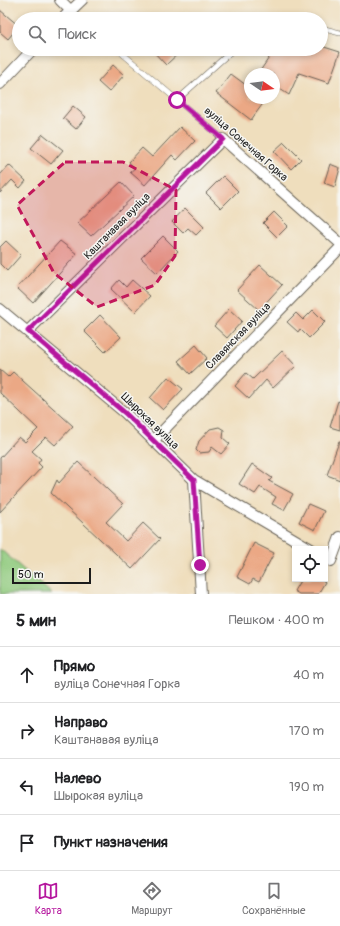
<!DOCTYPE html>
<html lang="ru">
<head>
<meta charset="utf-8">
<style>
	body { margin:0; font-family:Pangolin,sans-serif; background:#f6f6f6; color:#202124 }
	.controls { position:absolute; right:12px; bottom:12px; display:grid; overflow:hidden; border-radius:0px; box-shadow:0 2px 6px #0003 }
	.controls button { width:36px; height:36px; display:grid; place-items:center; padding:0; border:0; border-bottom:1px solid #e0e0e0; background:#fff; color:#202124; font:20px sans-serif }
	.compass { position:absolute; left:244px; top:68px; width:36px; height:36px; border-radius:50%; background:#fff; box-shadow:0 2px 6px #0003; rotate:103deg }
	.scale { position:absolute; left:12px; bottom:10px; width:79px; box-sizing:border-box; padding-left:4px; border:2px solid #1c1c1c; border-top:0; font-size:11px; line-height:14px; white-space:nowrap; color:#1c1c1c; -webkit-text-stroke:3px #f6f6f2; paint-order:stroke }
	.stop { position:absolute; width:12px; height:12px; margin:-9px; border:3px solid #b5179e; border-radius:50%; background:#fff }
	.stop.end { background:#b5179e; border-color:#fff; box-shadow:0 1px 4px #0008 }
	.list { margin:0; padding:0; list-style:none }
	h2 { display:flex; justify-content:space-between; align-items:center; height:52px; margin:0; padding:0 16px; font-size:17px }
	h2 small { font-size:13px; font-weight:400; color:#757577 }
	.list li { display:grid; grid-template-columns:26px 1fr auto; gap:12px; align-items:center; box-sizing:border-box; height:56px; padding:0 16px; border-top:1px solid #e0e0e0 }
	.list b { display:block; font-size:15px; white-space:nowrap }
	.list p { margin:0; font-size:13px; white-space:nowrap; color:#757577 }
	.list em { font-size:13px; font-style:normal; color:#757577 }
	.icon { flex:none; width:22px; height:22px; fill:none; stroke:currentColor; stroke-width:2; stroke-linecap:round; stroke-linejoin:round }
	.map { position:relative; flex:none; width:340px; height:594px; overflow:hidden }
	.search { position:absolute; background:#fff; box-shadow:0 2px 6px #0003; left:12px; right:12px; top:12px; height:44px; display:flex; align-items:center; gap:10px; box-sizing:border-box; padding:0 14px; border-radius:22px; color:#757577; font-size:15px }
	.sheet { height:276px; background:#fff }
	nav { display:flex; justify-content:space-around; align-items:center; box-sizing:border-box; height:56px; border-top:1px solid #e0e0e0; background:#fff; font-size:11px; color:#757577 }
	nav a { display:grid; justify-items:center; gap:2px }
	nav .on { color:#b5179e }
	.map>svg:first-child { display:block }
	.green { fill:#90ca7e; stroke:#56734d }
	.building { fill:#eba885 }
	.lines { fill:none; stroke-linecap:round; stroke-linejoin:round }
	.lane-casing { stroke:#666054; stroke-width:6 }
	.street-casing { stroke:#666054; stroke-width:12 }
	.lane { stroke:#fff; stroke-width:5 }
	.street { stroke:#fff; stroke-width:10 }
	.route { stroke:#b5179e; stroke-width:5 }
	.marked { fill:#c2185b; fill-opacity:0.2; stroke:#c2185b; stroke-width:3; stroke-dasharray:8 5; stroke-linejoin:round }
	.labels { text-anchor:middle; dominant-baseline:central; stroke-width:3; stroke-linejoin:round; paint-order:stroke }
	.street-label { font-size:11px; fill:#1c1c1c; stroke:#f6f6f2 }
</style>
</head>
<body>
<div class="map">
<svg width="340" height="594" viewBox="0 0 340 594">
	<rect width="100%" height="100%" fill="#f6f6f2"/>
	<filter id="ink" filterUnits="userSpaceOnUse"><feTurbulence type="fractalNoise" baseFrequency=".025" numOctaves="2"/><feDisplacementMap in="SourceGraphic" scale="8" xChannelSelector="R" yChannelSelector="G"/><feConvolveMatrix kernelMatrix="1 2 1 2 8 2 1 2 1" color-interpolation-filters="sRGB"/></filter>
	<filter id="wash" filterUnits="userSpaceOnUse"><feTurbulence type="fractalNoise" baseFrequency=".012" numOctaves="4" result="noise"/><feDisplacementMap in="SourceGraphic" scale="16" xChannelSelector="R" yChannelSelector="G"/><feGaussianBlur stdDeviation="0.9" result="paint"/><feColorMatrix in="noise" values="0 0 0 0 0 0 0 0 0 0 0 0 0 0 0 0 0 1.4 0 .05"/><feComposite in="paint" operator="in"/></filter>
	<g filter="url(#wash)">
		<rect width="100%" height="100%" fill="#efdebd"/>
		<path class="green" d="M 0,549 L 52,594 L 0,594 Z"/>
		<g id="blocks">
			<path class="building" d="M 0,10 L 19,26 L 8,39 L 0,32 Z
				M 321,46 L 340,52 L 329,83 L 299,73 L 289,95 L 274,85 L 274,74 L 258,74 L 275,49 L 321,49 Z
				M 151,49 L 183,49 L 166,65 Z
				M 113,65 L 124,75 L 109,92 L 98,82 Z
				M 231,74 L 250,88 L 250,98 L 267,98 L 251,120 L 216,93 Z
				M 73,106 L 86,117 L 76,129 L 63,118 Z
				M 180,127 L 195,141 L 177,160 L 172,155 L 145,185 L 130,172 L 135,168 L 129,162 L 142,148 L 152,157 Z
				M 43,134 L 63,150 L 51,164 L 31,148 Z
				M 284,142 L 301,159 L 291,169 L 274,151 Z
				M 330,164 L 340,168 L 335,187 L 324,183 Z
				M 9,165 L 26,181 L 20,188 L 12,180 L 0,193 L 0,175 Z
				M 223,176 L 238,191 L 221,208 L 206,193 Z
				M 121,182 L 134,196 L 91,236 L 77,223 Z
				M 185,208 L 204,227 L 196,235 L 188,228 L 183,233 L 172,222 Z
				M 274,212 L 288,226 L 277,237 L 263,223 Z
				M 163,236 L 178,251 L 157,273 L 141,258 Z
				M 6,241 L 21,255 L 7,271 L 0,264 L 0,247 Z
				M 60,241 L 77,254 L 33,303 L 17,288 Z
				M 260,265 L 282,285 L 259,310 L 237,290 Z
				M 119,280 L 126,287 L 132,280 L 150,296 L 135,312 L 111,289 Z
				M 229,309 L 242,321 L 227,338 L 214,326 Z
				M 313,310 L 325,322 L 309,338 L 300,329 L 298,332 L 287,322 L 296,313 L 303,320 Z
				M 100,315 L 121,337 L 105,352 L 84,331 Z
				M 196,345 L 207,358 L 190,374 L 178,361 Z
				M 282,351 L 296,366 L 273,388 L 266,380 L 249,399 L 235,386 L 246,373 L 253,379 Z
				M 0,370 L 8,377 L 13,372 L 73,426 L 55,445 L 46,437 L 32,451 L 41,459 L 38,463 L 42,467 L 0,512 L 0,458 L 19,437 L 25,442 L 38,429 L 0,393 Z
				M 168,377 L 183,389 L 163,410 L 150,398 Z
				M 338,401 L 340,402 L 340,430 L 330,427 Z
				M 219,427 L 224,430 L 223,438 L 230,444 L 221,454 L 212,447 L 209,452 L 199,453 L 196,450 L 199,441 L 210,429 Z
				M 339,442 L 340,442 L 340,480 L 327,475 Z
				M 78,462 L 123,504 L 106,522 L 126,541 L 143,523 L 160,539 L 132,569 L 51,493 L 57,480 L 59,483 Z
				M 252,464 L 272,478 L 269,481 L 293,494 L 284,510 L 272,504 L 276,497 L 260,487 L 255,494 L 239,484 Z
				M 308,504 L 324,511 L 315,530 L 299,522 Z
				M 254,543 L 274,553 L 259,582 L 253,579 L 250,584 L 237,577 Z
				M 301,579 L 321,579 L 325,582 L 318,594 L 299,594 L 294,591 Z"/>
		</g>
	</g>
	<g filter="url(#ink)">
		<use href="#blocks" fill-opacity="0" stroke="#666054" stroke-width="1"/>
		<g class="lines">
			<defs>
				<path id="lane" d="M 70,10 L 81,19
					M 321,28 L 340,33
					M 117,49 L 223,139
					M 177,100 L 234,49"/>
				<path id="street" d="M 60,0 L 70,10
					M 62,19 L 82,0
					M 0,84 L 33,49
					M 0,309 L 125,413 L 194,480 L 201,594
					M 28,331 L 223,139 L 340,243
					M 153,441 L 340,248
					M 194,480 L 311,549
					M 331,561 L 340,537"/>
			</defs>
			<use href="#lane" class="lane-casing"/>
			<use href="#street" class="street-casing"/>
			<use href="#lane" class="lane"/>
			<use href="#street" class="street"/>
		</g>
	</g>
	<g class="lines" filter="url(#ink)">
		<path class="route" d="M 177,100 L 223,139 L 28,331 L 125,413 L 194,480 L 200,565"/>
	</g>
	<path class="marked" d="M 65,162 L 123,162 L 176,190 L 175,256 L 155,285 L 97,307 L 54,273 L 17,205 Z"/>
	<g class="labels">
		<g class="street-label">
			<text transform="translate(246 144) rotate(41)">вуліца Сонечная Горка</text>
			<text transform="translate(117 226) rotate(-45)">Каштанавая вуліца</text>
			<text transform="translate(238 336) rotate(-46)">Славянская вуліца</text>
			<text transform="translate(150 421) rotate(44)">Шырокая вуліца</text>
		</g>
	</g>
</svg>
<div class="controls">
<button><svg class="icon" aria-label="locate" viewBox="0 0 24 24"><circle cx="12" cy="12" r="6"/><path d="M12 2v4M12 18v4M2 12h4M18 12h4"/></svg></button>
</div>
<svg class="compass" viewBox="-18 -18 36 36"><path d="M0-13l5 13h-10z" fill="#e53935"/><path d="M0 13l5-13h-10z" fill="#757577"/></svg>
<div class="scale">50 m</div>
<div class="stop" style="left:177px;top:100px"></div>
<div class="stop end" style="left:200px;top:565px"></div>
<div class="search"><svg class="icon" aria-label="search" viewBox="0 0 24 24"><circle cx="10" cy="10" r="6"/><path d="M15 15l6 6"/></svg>Поиск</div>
</div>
<section class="sheet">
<h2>5 мин<small>Пешком · 400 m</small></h2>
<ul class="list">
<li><svg class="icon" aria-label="ahead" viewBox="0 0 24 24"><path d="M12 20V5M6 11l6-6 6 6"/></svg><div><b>Прямо</b><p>вуліца Сонечная Горка</p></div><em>40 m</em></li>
<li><svg class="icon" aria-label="right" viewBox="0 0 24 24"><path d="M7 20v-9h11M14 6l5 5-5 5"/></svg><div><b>Направо</b><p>Каштанавая вуліца</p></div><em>170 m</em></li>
<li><svg class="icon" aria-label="left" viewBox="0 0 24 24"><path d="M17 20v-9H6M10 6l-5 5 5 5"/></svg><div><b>Налево</b><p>Шырокая вуліца</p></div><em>190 m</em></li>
<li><svg class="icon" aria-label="arrive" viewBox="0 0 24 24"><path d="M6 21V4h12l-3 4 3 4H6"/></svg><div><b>Пункт назначения</b></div></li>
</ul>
</section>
<nav>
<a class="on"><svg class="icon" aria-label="map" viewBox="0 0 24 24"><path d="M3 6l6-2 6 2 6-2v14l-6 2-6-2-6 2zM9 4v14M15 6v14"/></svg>Карта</a>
<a><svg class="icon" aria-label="directions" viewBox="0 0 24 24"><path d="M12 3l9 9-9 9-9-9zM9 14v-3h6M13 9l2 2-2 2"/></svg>Маршрут</a>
<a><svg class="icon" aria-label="saved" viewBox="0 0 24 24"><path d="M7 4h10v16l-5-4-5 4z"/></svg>Сохранённые</a>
</nav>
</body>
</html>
